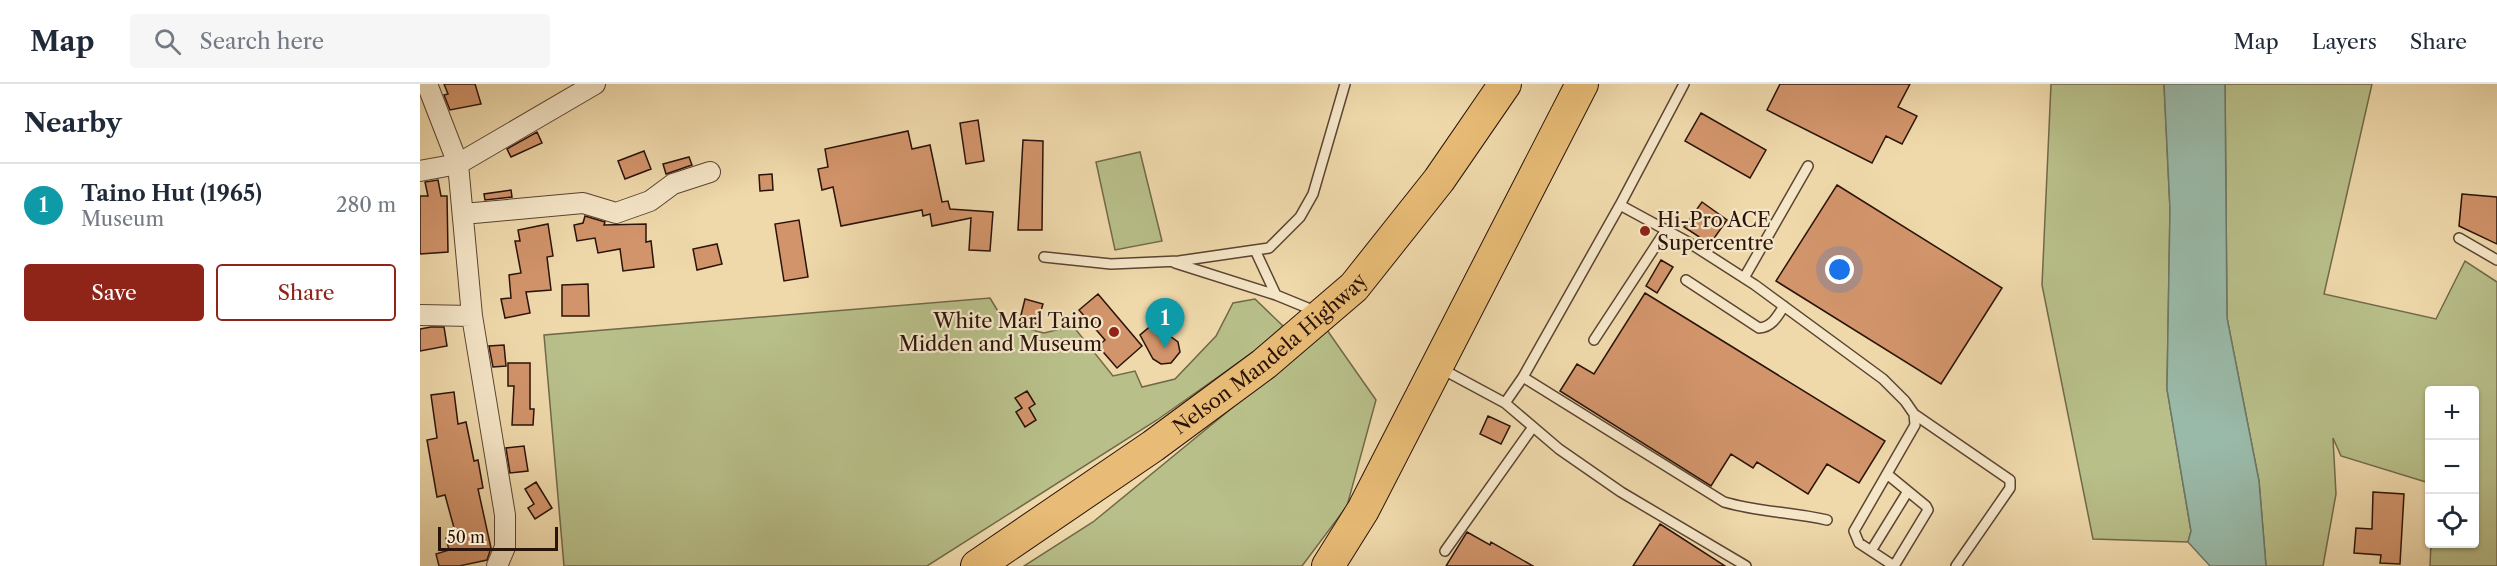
<!DOCTYPE html>
<html lang="en">
<head>
<meta charset="utf-8">
<style>
	body { margin:0; font-family:"Libre Caslon Text",serif; background:#f6f6f7; color:#1f2937 }
	.controls { position:absolute; right:18px; bottom:18px; display:grid; overflow:hidden; border-radius:6px; box-shadow:0 2px 4px #0004 }
	.controls button { width:54px; height:54px; display:grid; place-items:center; padding:0; border:0; border-bottom:2px solid #e0e1e3; background:#fff; color:#1f2937; font:30px sans-serif }
	.scale { position:absolute; left:18px; bottom:15px; width:120px; box-sizing:border-box; padding-left:6px; border:3px solid #2a1309; border-top:0; font-size:16px; line-height:21px; white-space:nowrap; color:#2a1309; -webkit-text-stroke:4px #f5e6c8; paint-order:stroke }
	.you { position:absolute; left:1420px; top:186px; width:21px; height:21px; margin:-15px; border:4px solid #fff; border-radius:50%; background:#1a73e8; box-shadow:0 0 0 9px #1a73e833 }
	.badge { display:grid; place-items:center; width:39px; height:39px; border-radius:50%; background:#8f2418; color:#fff; font-size:20px; font-weight:700 }
	.pin { position:absolute; translate:-50% -50px; filter:drop-shadow(0 2px 3px #0008) }
	.pin::after { content:''; position:absolute; top:32px; width:21px; height:18px; background:inherit; clip-path:polygon(0 0,100% 0,50% 100%) }
	.list { margin:0; padding:0; list-style:none }
	h2 { display:flex; justify-content:space-between; align-items:center; height:78px; margin:0; padding:0 24px; font-size:26px }
	h2 small { font-size:20px; font-weight:400; color:#747a83 }
	.list li { display:grid; grid-template-columns:39px 1fr auto; gap:18px; align-items:center; box-sizing:border-box; height:84px; padding:0 24px; border-top:2px solid #e0e1e3 }
	.list b { display:block; font-size:22px; white-space:nowrap }
	.list p { margin:0; font-size:20px; white-space:nowrap; color:#747a83 }
	.list em { font-size:20px; font-style:normal; color:#747a83 }
	.actions { display:flex; gap:12px; padding:18px 24px }
	.actions a { flex:1; padding:14px 0; border:2px solid #8f2418; border-radius:6px; text-align:center; font-size:21px; color:#8f2418 }
	.actions .main { background:#8f2418; color:#fff }
	.icon { flex:none; width:33px; height:33px; fill:none; stroke:currentColor; stroke-width:2; stroke-linecap:round; stroke-linejoin:round }
	.map { position:relative; flex:none; width:2077px; height:482px; overflow:hidden }
	header { display:flex; align-items:center; gap:36px; box-sizing:border-box; height:84px; padding:0 30px; background:#fff; border-bottom:2px solid #e0e1e3 }
	header strong { font-size:28px }
	nav { display:flex; gap:33px; margin-inline-start:auto; font-size:21px }
	.search { width:420px; height:54px; background:#f6f6f7; display:flex; align-items:center; gap:15px; box-sizing:border-box; padding:0 21px; border-radius:6px; color:#747a83; font-size:22px }
	main { display:flex }
	aside { flex:1; background:#fff }
	.map>svg:first-child { display:block }
	.green { fill:#b8bf89; stroke:#716949; stroke-width:1.5 }
	.water { fill:#9abaa9; stroke:#6d7769; stroke-width:1.5 }
	.building { fill:#d2946b; stroke:#2a1309; stroke-width:1.5 }
	.lines { fill:none; stroke-linecap:round; stroke-linejoin:round }
	.service-casing { stroke:#5b4432; stroke-width:12 }
	.minor-casing { stroke:#5b4432; stroke-width:22 }
	.trunk-casing { stroke:#2a1309; stroke-width:34 }
	.service { stroke:#f5e6c8; stroke-width:9 }
	.minor { stroke:#f5e6c8; stroke-width:20 }
	.trunk { stroke:#e8bc76; stroke-width:32 }
	.poi-dot { fill:#8f2418; stroke:#f5e6c8; stroke-width:2 }
	.labels { text-anchor:middle; dominant-baseline:central; stroke-width:4.5; stroke-linejoin:round; paint-order:stroke }
	.poi-label { font-size:20px; fill:#2a1309; stroke:#f5e6c8; text-anchor:start }
	.street-label { font-size:20px; fill:#2a1309; stroke:#f5e6c8 }
</style>
</head>
<body>
<header>
<strong>Map</strong>
<div class="search"><svg class="icon" aria-label="search" viewBox="0 0 24 24"><circle cx="10" cy="10" r="6"/><path d="M15 15l6 6"/></svg>Search here</div>
<nav><a>Map</a><a>Layers</a><a>Share</a></nav>
</header>
<main>
<aside>
<h2>Nearby<small></small></h2>
<ul class="list">
<li><span class="badge" style="background:#0f9aa8">1</span><div><b>Taino Hut (1965)</b><p>Museum</p></div><em>280 m</em></li>
</ul>
<div class="actions"><a class="main">Save</a><a>Share</a></div>
</aside>
<div class="map">
<svg width="2077" height="482" viewBox="0 0 2077 482">
	<rect width="100%" height="100%" fill="#efd9ab"/>
	<filter id="stains"><feTurbulence type="fractalNoise" baseFrequency=".00333" numOctaves="4"/><feColorMatrix values="0 0 0 0 .2 0 0 0 0 .09 0 0 0 0 .02 0 0 0 .5 -.17"/></filter>
	<radialGradient id="worn" r=".72"><stop offset=".6" stop-color="#630" stop-opacity="0"/><stop offset="1" stop-color="#630" stop-opacity=".3"/></radialGradient>
	<path class="green" d="M 1631,0 L 1744,0 L 1750,125 L 1747,305 L 1771,447 L 1768,458 L 1673,455 L 1622,201 Z
		M 1805,0 L 1952,0 L 1904,210 L 2016,235 L 2045,177 L 2077,198 L 2077,482 L 2010,482 L 2011,460 L 2054,460 L 2054,306 L 2010,306 L 2009,399 L 1921,372 L 1913,354 L 1916,410 L 1903,482 L 1846,482 L 1839,397 L 1807,234 Z
		M 720,68 L 742,157 L 695,166 L 676,78 Z
		M 570,214 L 585,239 L 624,249 L 653,242 L 693,292 L 715,287 L 722,303 L 755,295 L 796,252 L 813,219 L 835,215 L 863,242 L 836,266 L 737,336 L 507,482 L 144,482 L 124,251 Z
		M 907,246 L 956,316 L 927,422 L 882,482 L 604,482 L 673,438 Z"/>
	<path class="water" d="M 1744,0 L 1805,0 L 1807,234 L 1839,397 L 1846,482 L 1790,482 L 1768,458 L 1771,447 L 1747,305 L 1750,125 Z"/>
	<path class="building" d="M 24,0 L 55,0 L 61,20 L 30,26 L 24,11 L 28,10 Z
		M 1360,0 L 1490,0 L 1478,23 L 1497,32 L 1482,60 L 1466,52 L 1452,79 L 1347,26 Z
		M 1281,29 L 1346,66 L 1330,94 L 1265,57 Z
		M 558,36 L 564,77 L 546,80 L 540,39 Z
		M 488,47 L 492,65 L 510,61 L 522,118 L 528,117 L 530,125 L 573,128 L 570,167 L 549,166 L 551,134 L 512,142 L 510,130 L 503,132 L 502,126 L 421,142 L 413,103 L 402,106 L 398,85 L 408,83 L 405,65 Z
		M 117,48 L 122,59 L 91,73 L 87,65 Z
		M 603,56 L 623,57 L 622,146 L 598,146 Z
		M 224,67 L 231,85 L 205,95 L 198,77 Z
		M 269,73 L 272,81 L 246,90 L 243,80 Z
		M 352,90 L 353,106 L 340,107 L 339,91 Z
		M 18,96 L 21,112 L 27,112 L 28,168 L 0,170 L 0,112 L 8,112 L 5,98 Z
		M 1417,101 L 1582,204 L 1521,300 L 1356,197 Z
		M 91,106 L 92,113 L 65,116 L 64,110 Z
		M 2042,110 L 2077,113 L 2077,160 L 2039,142 Z
		M 1282,118 L 1307,136 L 1290,160 L 1264,143 Z
		M 165,132 L 185,138 L 184,141 L 226,140 L 226,158 L 231,157 L 234,183 L 203,187 L 200,165 L 178,169 L 175,154 L 157,157 L 154,141 L 163,139 Z
		M 379,136 L 388,193 L 364,197 L 355,140 Z
		M 128,140 L 133,172 L 127,173 L 131,206 L 106,208 L 110,229 L 85,234 L 81,215 L 91,214 L 89,191 L 101,189 L 95,157 L 100,157 L 98,146 Z
		M 297,160 L 302,180 L 277,186 L 273,165 Z
		M 1241,176 L 1253,183 L 1237,209 L 1226,202 Z
		M 168,200 L 169,232 L 142,232 L 142,201 Z
		M 1225,209 L 1465,357 L 1439,399 L 1407,380 L 1388,410 L 1337,378 L 1333,384 L 1311,370 L 1291,402 L 1140,307 L 1157,280 L 1174,290 Z
		M 678,210 L 722,262 L 697,284 L 678,262 L 685,256 L 659,226 Z
		M 605,215 L 623,220 L 617,240 L 600,235 Z
		M 733,240 L 758,258 L 760,268 L 751,279 L 741,280 L 733,275 L 720,251 Z
		M 11,243 L 24,243 L 27,262 L 0,267 L 0,245 Z
		M 84,261 L 86,282 L 73,283 L 69,262 Z
		M 88,279 L 110,279 L 110,325 L 114,325 L 113,341 L 92,341 L 94,302 L 88,302 Z
		M 607,307 L 615,320 L 609,324 L 616,336 L 605,343 L 596,328 L 602,324 L 595,314 Z
		M 34,308 L 38,340 L 46,338 L 54,377 L 58,376 L 63,404 L 58,405 L 71,464 L 67,476 L 39,482 L 19,482 L 16,470 L 29,466 L 26,454 L 36,451 L 25,411 L 17,413 L 7,356 L 17,354 L 11,311 Z
		M 1068,332 L 1090,342 L 1081,360 L 1060,350 Z
		M 104,362 L 108,387 L 90,389 L 86,364 Z
		M 116,398 L 132,424 L 115,435 L 108,424 L 114,420 L 105,405 Z
		M 1953,408 L 1984,410 L 1980,480 L 1960,479 L 1961,471 L 1934,469 L 1936,444 L 1952,445 Z
		M 1240,440 L 1305,482 L 1213,482 Z
		M 1047,448 L 1070,461 L 1071,458 L 1113,482 L 1026,482 Z"/>
	<g class="lines">
		<defs>
			<path id="service" d="M 1200,121 L 1268,158 L 1335,201 L 1463,295 L 1485,317 L 1494,330 L 1495,341 L 1434,447 L 1439,459 L 1474,482 L 1508,426 L 1506,422 L 1467,390
				M 2039,154 L 2077,176
				M 835,166 L 856,211
				M 624,173 L 691,180 L 759,177 L 849,164 L 880,133 L 893,110 L 925,0
				M 755,179 L 856,211 L 895,227
				M 1324,194 L 1388,82
				M 1266,196 L 1339,244 C 1352,243 1357,233 1364,222
				M 1174,256 L 1246,146
				M 1020,284 L 1085,319 L 1103,293 L 1200,121 L 1264,0
				M 1103,293 L 1304,418 C 1338,428 1372,428 1407,436
				M 1085,319 L 1139,365 L 1201,408 L 1326,482
				M 1494,330 L 1590,396 L 1590,404 L 1536,482
				M 1025,467 L 1113,343
				M 1451,467 L 1488,407"/>
			<path id="minor" d="M 7,0 L 38,80 L 52,232 L 85,431 L 85,463 L 77,482
				M 0,87 L 38,80 L 175,0
				M 43,130 L 163,119 L 196,129 L 230,117 L 253,100 L 290,88
				M 0,231 L 52,232"/>
			<g id="trunk">
				<path id="s1" d="M 557,482 L 733,362 L 844,280 L 934,203 L 1019,96 L 1085,0"/>
				<path d="M 908,482 L 943,426 L 1162,0"/>
			</g>
		</defs>
		<use href="#service" class="service-casing"/>
		<use href="#minor" class="minor-casing"/>
		<use href="#trunk" class="trunk-casing"/>
		<use href="#service" class="service"/>
		<use href="#minor" class="minor"/>
		<use href="#trunk" class="trunk"/>
	</g>
	<g class="poi-dot">
		<circle cx="1225" cy="147" r="6"/>
		<circle cx="694" cy="248" r="6"/>
	</g>
	<g class="labels">
		<g class="poi-label">
			<text x="1237" y="136">Hi-Pro ACE<tspan x="1237" dy="23">Supercentre</tspan></text>
			<text x="682" y="237" text-anchor="end">White Marl Taino<tspan x="682" dy="23">Midden and Museum</tspan></text>
		</g>
		<g class="street-label">
			<text stroke="none"><textPath href="#s1" startOffset="362">Nelson Mandela Highway</textPath></text>
		</g>
	</g>
	<rect width="100%" height="100%" filter="url(#stains)"/>
	<rect width="100%" height="100%" fill="url(#worn)"/>
</svg>
<div class="controls">
<button>+</button>
<button>−</button>
<button><svg class="icon" aria-label="locate" viewBox="0 0 24 24"><circle cx="12" cy="12" r="6"/><path d="M12 2v4M12 18v4M2 12h4M18 12h4"/></svg></button>
</div>
<div class="scale">50 m</div>
<div class="you"></div>
<div class="pin badge" style="left:745px;top:264px;background:#0f9aa8">1</div>
</div>
</main>
</body>
</html>
